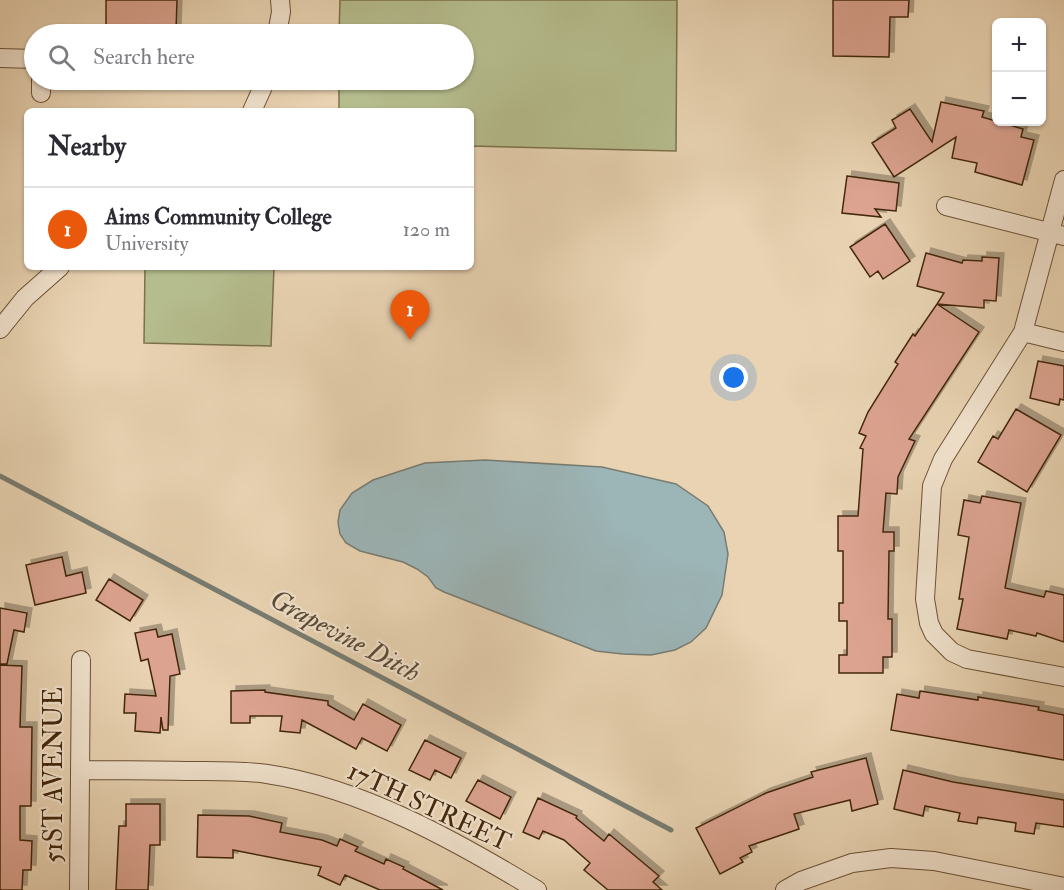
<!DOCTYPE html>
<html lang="en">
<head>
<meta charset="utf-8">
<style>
	body { margin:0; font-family:"IM FELL Double Pica",serif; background:#f7f7f7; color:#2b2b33 }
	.controls { position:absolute; right:18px; top:18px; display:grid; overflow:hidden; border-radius:9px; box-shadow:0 2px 4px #0004 }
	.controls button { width:54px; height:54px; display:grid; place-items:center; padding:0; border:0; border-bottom:2px solid #e1e1e2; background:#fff; color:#2b2b33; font:30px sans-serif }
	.you { position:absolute; left:734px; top:378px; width:21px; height:21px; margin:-15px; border:4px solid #fff; border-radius:50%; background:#1a73e8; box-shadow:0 0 0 9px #1a73e833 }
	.badge { display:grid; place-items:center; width:39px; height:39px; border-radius:50%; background:#ea580c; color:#fff; font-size:20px; font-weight:700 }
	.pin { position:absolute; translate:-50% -50px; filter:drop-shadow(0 2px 3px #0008) }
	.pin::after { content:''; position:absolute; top:32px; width:21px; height:18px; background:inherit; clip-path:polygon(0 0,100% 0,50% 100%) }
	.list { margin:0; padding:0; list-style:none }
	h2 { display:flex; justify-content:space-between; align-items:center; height:78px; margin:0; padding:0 24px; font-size:26px }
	h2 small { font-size:20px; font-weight:400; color:#7c7c81 }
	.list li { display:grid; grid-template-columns:39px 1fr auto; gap:18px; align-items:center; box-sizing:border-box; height:84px; padding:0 24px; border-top:2px solid #e1e1e2 }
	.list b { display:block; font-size:22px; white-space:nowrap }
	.list p { margin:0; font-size:20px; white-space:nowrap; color:#7c7c81 }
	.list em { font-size:20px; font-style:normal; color:#7c7c81 }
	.icon { flex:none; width:33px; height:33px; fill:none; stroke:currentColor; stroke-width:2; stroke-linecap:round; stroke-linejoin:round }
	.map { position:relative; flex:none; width:1064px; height:890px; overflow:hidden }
	.search { position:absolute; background:#fff; box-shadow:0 2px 4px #0004; left:24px; top:24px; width:450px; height:66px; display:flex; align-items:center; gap:15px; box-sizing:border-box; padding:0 21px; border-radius:33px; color:#7c7c81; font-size:22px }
	.panel { position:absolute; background:#fff; box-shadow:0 2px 4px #0004; left:24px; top:108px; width:450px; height:162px; border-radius:9px }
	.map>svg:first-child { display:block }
	.green { fill:#b5bc8d; stroke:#7c714c; stroke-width:1.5 }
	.water { fill:#9cb5b7; stroke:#787c72; stroke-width:1.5 }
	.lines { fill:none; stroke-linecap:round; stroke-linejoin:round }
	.stream { stroke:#787c72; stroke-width:5 }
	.building { fill:#dca390; stroke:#43260b; stroke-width:1.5; filter:url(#shadow) }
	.minor-casing { stroke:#6c5135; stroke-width:20 }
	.minor { stroke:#f1e2cd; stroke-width:18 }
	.labels { text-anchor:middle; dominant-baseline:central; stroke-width:4.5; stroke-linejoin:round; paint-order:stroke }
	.street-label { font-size:26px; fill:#43260b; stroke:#f1e2cd }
	.water-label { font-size:27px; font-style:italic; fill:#594a36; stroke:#f1e2cd }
</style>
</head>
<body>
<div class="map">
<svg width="1064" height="890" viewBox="0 0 1064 890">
	<defs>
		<filter id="shadow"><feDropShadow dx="5" dy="-5" stdDeviation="0" flood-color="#0004"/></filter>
	</defs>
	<rect width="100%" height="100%" fill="#e9d3b2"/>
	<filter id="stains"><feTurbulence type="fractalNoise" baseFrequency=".00333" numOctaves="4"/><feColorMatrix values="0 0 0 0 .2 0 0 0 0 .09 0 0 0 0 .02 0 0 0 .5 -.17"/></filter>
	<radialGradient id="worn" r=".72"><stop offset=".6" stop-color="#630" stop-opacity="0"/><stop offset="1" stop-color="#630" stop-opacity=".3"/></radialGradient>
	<path class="green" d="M 340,0 L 677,0 L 676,151 L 471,146 L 471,111 L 339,111 L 339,80 L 464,80 L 464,34 L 339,34 Z
		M 145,267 L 274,267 L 271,346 L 144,343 Z"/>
	<path class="water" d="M 485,460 L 602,467 L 676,484 L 708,506 L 724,532 L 728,554 L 722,595 L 706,628 L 691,642 L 675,650 L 651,655 L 623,654 L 596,651 L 444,592 L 436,588 L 428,577 L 417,569 L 403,562 L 360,551 L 346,543 L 340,534 L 338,522 L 340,510 L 352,493 L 373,480 L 425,463 Z"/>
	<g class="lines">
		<path class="stream" d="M 0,476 L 671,830"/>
	</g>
	<path class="building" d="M 106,0 L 177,0 L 176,31 L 148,31 L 148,34 L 106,34 Z
		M 833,0 L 909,0 L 908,17 L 890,17 L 889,57 L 833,56 Z
		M 941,102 L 984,111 L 982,117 L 1023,129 L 1021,137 L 1034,140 L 1022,185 L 975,172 L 977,163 L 952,158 L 956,137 L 894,177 L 872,143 L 896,128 L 892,120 L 910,109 L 932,142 Z
		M 847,176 L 899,183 L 896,211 L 875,209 L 881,217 L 842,213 Z
		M 885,224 L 910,261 L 883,279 L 878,271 L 870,277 L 850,247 Z
		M 926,253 L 962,263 L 963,260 L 982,261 L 982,257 L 999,258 L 996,301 L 984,300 L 984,308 L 937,304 L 944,293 L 917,286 Z
		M 937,304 L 979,332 L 909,439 L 915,441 L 898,477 L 897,494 L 886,493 L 883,532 L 894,532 L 894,551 L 889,551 L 888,619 L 892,619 L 892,657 L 883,657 L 883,673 L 839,673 L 839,655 L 847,655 L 847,621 L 839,621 L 839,603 L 843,603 L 843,551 L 838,551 L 838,516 L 858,516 L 863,449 L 860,448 L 866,436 L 859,433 L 868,412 L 898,364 L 895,362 L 913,334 L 915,336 Z
		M 1038,361 L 1064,366 L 1064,400 L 1060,399 L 1059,405 L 1030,398 Z
		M 1016,409 L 1061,435 L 1027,492 L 978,462 L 993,436 L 998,439 Z
		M 982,496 L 1021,503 L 1005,588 L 1044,597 L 1046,591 L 1064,595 L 1064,642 L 1037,633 L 1036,636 L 1009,630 L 1007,639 L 957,629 L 963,599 L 959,599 L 969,537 L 958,535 L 964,500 L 980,503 Z
		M 62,557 L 66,576 L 82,572 L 86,593 L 35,605 L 26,565 Z
		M 109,579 L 143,600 L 130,621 L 96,600 Z
		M 0,608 L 27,613 L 24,632 L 14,630 L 7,664 L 0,664 Z
		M 156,629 L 158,637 L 172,634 L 180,674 L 170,676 L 168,730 L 163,730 L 161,717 L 160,733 L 135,731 L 136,713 L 124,713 L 125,694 L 156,696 L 148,659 L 141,661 L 135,633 Z
		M 0,665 L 22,666 L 20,727 L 32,727 L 31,806 L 20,806 L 20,840 L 32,841 L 31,870 L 23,870 L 22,890 L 0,890 Z
		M 265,690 L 265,692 L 328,701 L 328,705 L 354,720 L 363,704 L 401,725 L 387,751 L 362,738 L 356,749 L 302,720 L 300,733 L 280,731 L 282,716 L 250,716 L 250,723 L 231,723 L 231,691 Z
		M 920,691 L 978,700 L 978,697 L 1021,704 L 1039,707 L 1038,710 L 1064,715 L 1064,760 L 891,730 L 897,694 L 919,698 Z
		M 425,740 L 461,758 L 451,778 L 435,770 L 430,780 L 409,770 Z
		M 866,758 L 878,804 L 852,811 L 850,800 L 794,814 L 799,829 L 749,846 L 752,852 L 740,858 L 743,862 L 720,874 L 696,828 L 766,793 L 813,777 L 811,772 Z
		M 903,770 L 953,782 L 1064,800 L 1064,827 L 1036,823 L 1034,834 L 1015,831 L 1016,823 L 978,817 L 977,824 L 958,821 L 960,813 L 925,806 L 923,816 L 894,809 Z
		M 478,780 L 511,797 L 500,819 L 466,801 Z
		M 538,798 L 577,816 L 576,818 L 604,841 L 609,834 L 659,876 L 653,882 L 662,890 L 608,890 L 584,870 L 590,863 L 564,840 L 543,831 L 539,839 L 523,832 Z
		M 126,804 L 160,804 L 160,845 L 150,845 L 148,890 L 116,890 L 119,826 L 126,826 Z
		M 198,815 L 249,816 L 282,823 L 280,832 L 322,840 L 337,846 L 340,839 L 358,847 L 355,851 L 384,864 L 386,859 L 404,867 L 403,869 L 443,890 L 380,890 L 345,875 L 340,885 L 318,875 L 321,867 L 233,850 L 233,858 L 197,857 Z"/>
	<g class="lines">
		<defs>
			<path id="minor" d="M 277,34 L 281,12 L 280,0
				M 0,58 L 34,59
				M 41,80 L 41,93
				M 252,111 L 266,80
				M 1064,180 L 1023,332 L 943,459 L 932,486 L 925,599 L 929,623 L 934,634 L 952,652 L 967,659 L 1064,677
				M 946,206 L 1064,236
				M 0,329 L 25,298 L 60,267
				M 1023,332 L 1064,342
				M 80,770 C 115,770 150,770 185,771 C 212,771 240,770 267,774 C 362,788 456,841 537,890
				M 79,890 L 81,660
				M 785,890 L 801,881 L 852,863 L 891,858 L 934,861 L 1064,887"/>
		</defs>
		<use href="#minor" class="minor-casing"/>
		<use href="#minor" class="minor"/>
	</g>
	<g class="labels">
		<g class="street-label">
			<text transform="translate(54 775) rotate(-90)">51ST AVENUE</text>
			<text transform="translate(429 807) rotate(25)">17TH STREET</text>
		</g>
		<g class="water-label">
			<text transform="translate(345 636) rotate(28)">Grapevine Ditch</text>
		</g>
	</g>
	<rect width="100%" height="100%" filter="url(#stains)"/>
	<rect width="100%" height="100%" fill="url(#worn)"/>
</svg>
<div class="controls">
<button>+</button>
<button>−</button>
</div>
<div class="you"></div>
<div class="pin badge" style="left:410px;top:340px">1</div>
<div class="search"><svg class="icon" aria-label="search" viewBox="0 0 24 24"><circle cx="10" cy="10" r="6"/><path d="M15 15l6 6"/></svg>Search here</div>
<section class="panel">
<h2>Nearby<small></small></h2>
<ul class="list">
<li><span class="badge">1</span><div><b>Aims Community College</b><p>University</p></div><em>120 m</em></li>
</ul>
</section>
</div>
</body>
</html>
